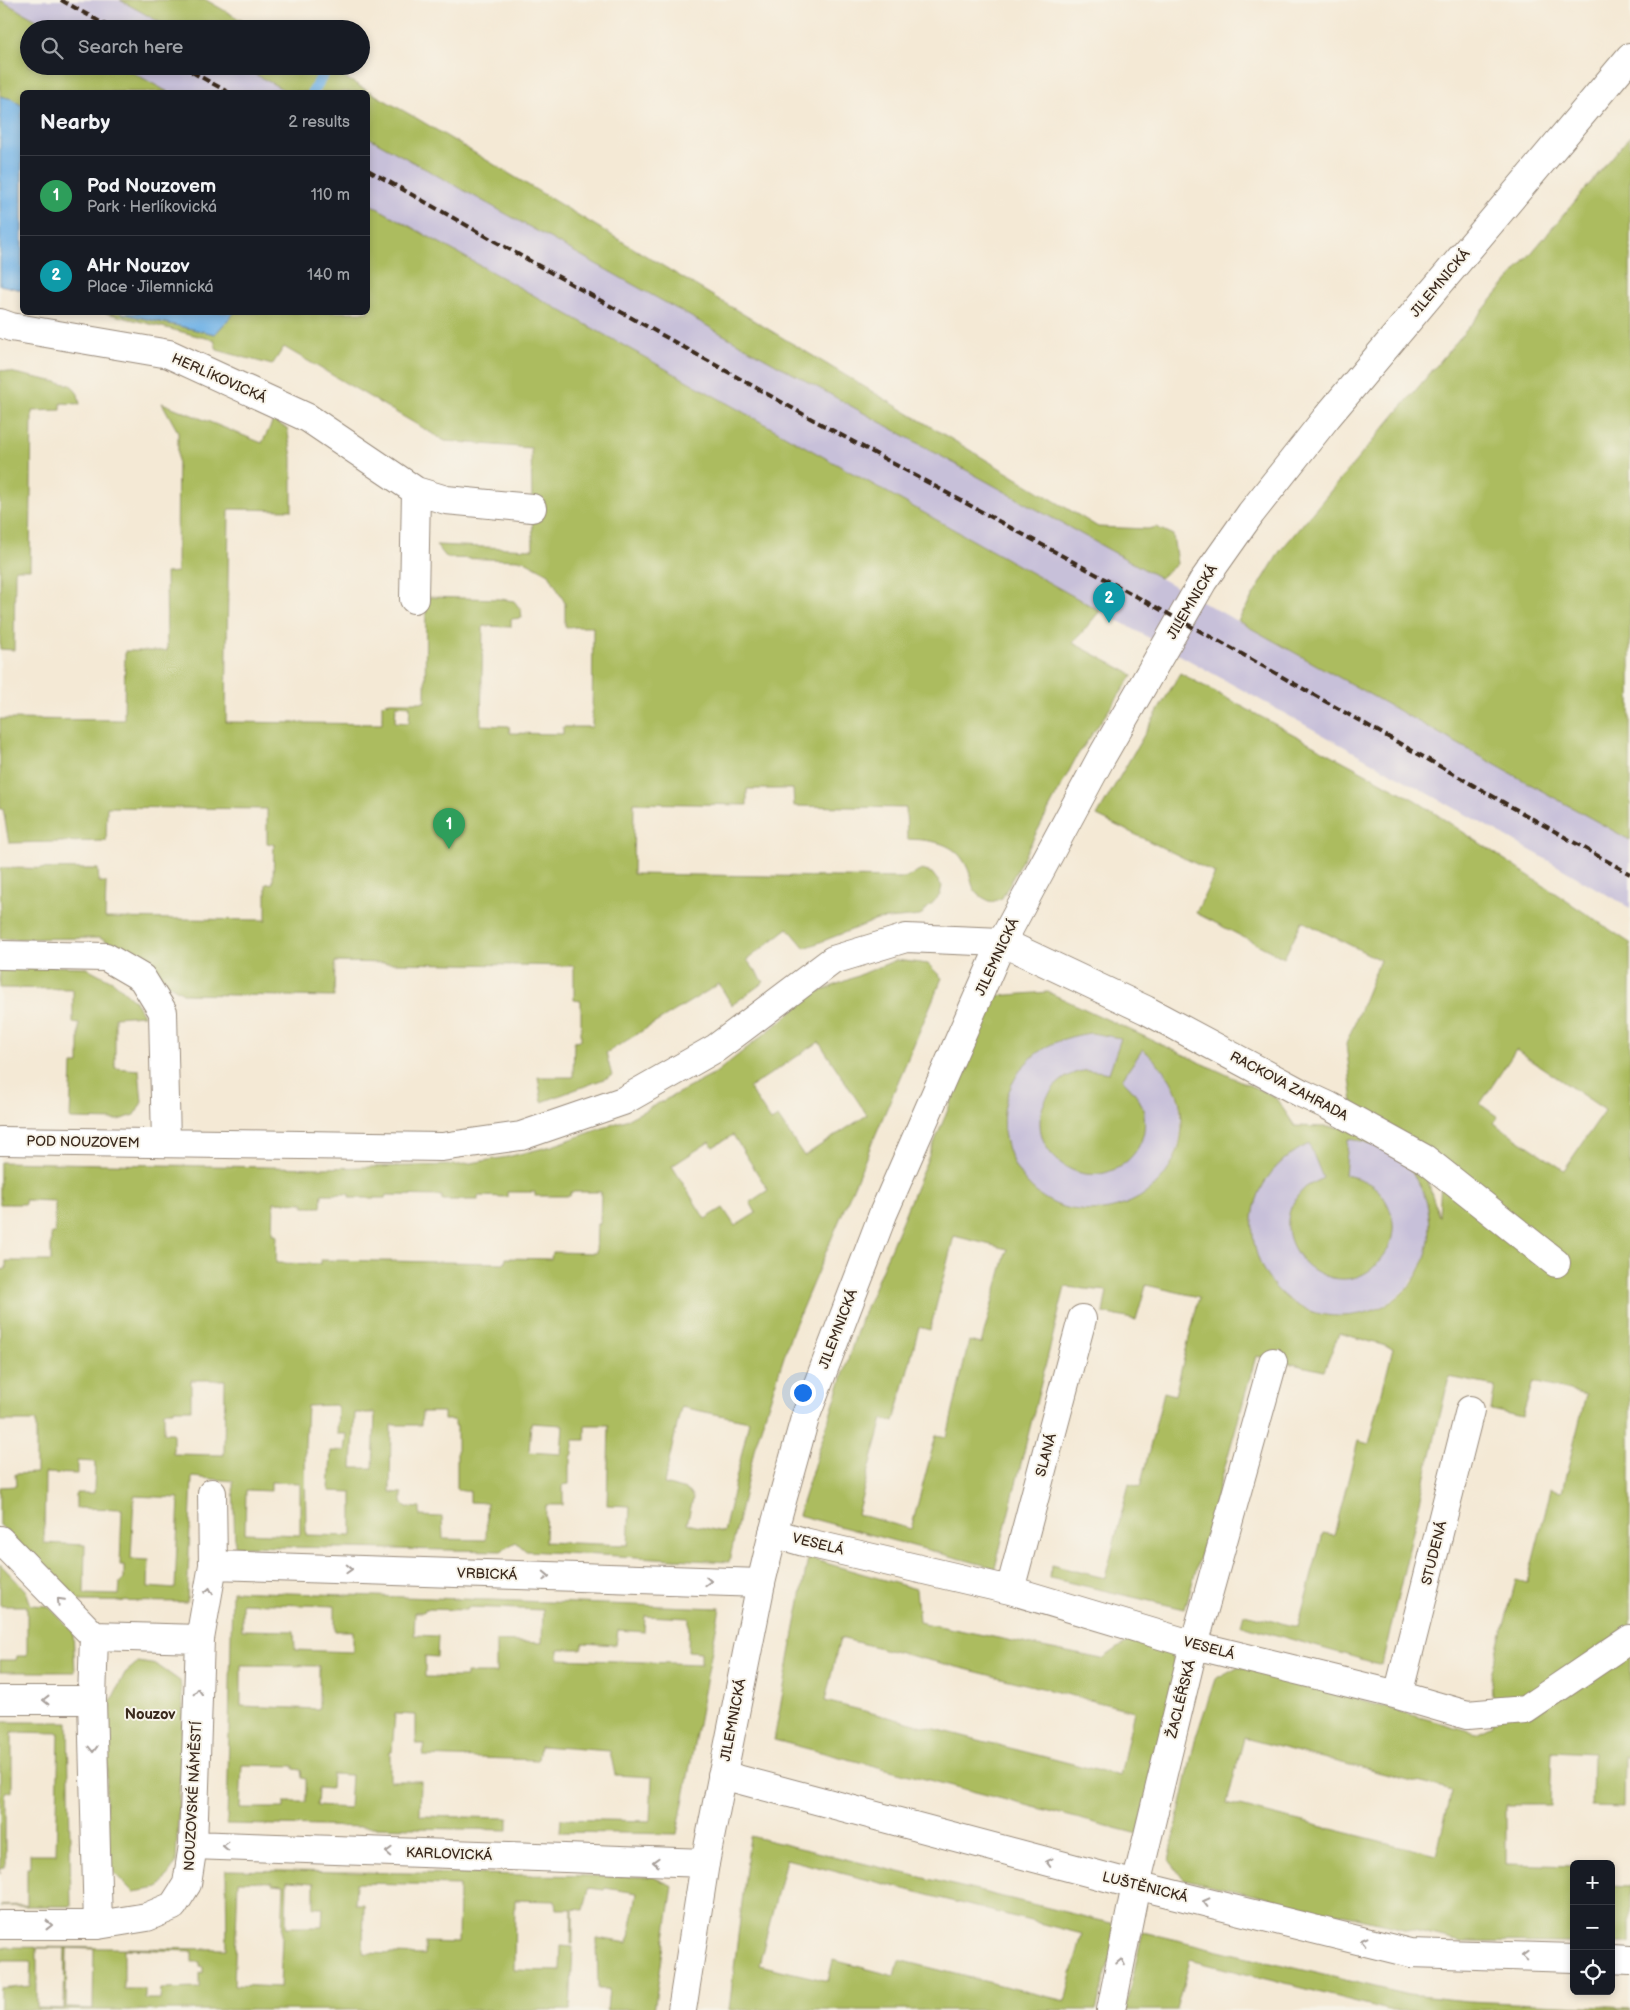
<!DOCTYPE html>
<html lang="en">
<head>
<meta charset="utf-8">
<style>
	body { margin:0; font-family:"Balsamiq Sans",sans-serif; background:#20242c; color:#f1f3f6 }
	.controls { position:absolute; right:15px; bottom:15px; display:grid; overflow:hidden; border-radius:8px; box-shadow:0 2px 8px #0003 }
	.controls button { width:45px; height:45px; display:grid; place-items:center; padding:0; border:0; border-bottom:1px solid #363941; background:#171b24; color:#f1f3f6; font:25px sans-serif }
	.you { position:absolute; left:802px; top:1392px; width:18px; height:18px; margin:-12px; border:4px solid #fff; border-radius:50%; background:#1a73e8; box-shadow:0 0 0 8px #1a73e833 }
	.badge { display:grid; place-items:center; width:32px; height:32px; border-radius:50%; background:#1a73e8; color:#fff; font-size:16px; font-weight:700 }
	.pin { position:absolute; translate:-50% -41px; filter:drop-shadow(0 1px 2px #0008) }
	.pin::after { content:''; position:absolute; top:26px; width:18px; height:15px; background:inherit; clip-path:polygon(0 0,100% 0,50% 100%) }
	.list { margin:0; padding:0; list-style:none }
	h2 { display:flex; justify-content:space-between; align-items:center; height:65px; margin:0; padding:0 20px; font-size:21px }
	h2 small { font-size:16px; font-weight:400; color:#9ea1a6 }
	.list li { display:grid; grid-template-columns:32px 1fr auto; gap:15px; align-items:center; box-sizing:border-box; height:80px; padding:0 20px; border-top:1px solid #363941 }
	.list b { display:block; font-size:19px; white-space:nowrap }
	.list p { margin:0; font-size:16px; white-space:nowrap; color:#9ea1a6 }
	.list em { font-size:16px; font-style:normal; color:#9ea1a6 }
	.icon { flex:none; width:28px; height:28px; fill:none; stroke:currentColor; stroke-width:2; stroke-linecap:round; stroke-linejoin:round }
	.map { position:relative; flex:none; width:1630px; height:2010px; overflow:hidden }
	.search { position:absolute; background:#171b24; box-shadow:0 2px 8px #0003; left:20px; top:20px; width:350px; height:55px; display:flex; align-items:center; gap:12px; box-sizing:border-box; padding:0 18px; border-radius:28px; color:#9ea1a6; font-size:19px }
	.panel { position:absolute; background:#171b24; box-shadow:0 2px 8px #0003; left:20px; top:90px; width:350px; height:225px; border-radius:8px }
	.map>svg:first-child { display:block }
	.industrial { fill:#c7c0d9 }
	.green { fill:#acbc5f; stroke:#74733e; fill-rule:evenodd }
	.water { fill:#72b3e6; stroke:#566e82 }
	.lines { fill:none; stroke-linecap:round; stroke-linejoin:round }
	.stream { stroke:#72b3e6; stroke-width:11 }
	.street-casing { stroke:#988a7a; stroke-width:30 }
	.secondary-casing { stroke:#988a7a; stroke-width:30 }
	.street { stroke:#fff; stroke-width:28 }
	.secondary { stroke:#fff; stroke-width:28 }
	.rail { stroke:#3b2a1e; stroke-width:4; stroke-dasharray:8 4; stroke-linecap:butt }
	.oneway { stroke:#a79f9a }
	.labels { text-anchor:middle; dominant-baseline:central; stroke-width:4; stroke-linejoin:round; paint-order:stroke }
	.street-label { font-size:14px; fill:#3b2a1e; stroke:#f7f3e8 }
	.neighbourhood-label { font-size:15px; font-weight:bold; fill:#3b2a1e; stroke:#f7f3e8 }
</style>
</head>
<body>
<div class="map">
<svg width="1630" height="2010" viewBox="0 0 1630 2010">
	<rect width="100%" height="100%" fill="#f7f3e8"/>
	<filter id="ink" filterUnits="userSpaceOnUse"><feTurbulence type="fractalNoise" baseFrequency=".02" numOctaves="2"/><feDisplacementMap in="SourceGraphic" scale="10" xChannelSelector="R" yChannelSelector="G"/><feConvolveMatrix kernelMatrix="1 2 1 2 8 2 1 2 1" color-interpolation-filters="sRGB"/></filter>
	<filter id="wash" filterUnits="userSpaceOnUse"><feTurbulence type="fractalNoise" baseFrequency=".0096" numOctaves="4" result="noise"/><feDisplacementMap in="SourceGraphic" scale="20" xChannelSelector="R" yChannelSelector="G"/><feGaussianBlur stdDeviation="1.12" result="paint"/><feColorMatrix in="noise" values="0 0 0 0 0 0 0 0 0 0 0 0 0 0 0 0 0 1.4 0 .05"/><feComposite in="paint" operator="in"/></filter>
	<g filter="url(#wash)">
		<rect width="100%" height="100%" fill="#f4e9d5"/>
		<path class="industrial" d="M 0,0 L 120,0 L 172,29 L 53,29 Z
			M 121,66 L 240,66 L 288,92 L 168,92 Z
			M 368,137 L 1630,840 L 1630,908 L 1537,854 L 368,203 Z
			M1003 1123a89 89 0 1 1 178 0a89 89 0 1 1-178 0Z
			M1252 1227a89 89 0 1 1 178 0a89 89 0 1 1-178 0Z"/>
		<path class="green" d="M 0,0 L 53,29 L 29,29 L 29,66 L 121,66 L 168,92 L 22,92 L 22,106 L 12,99 L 0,96 Z
			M 120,0 L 206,0 L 257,29 L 172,29 Z
			M 240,66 L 324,66 L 418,119 L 1098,527 L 1148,529 L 1156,527 L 1173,535 L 1177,564 L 1160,578 L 368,137 L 368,92 L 288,92 Z
			M 1630,136 L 1630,840 L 1238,621 L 1280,551 Z
			M 368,203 L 1100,611 L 1073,643 L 1133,675 L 1077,756 L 1002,898 L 992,902 C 964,891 977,880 963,860 C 951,841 927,840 907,839 L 906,808 L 794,806 L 793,789 L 747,789 L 747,805 L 634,803 L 633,874 L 905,878 L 922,870 L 932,873 L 942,886 L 940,895 L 920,916 L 877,920 L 805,948 L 788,928 L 747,960 L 764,982 L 732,1005 L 719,984 L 606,1053 L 612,1076 L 542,1102 L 538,1077 L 573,1077 L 574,1041 L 581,1040 L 581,1001 L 574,1000 L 574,966 L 335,962 L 334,997 L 185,994 L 168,984 L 134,953 L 99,938 L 0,939 L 0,909 L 1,908 L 0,868 L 98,869 L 99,882 L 106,882 L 105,918 L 266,920 L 266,884 L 273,883 L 274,844 L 267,843 L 267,809 L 107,807 L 106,841 L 9,843 L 3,809 L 0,809 L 0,719 L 124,720 L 125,651 L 167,651 L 166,573 L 177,572 L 178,432 L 162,403 L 262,443 L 273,421 L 287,428 L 292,457 L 292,510 L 229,509 L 226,722 L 382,724 L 382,704 L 390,702 L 425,702 L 426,597 L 501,599 L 514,601 L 521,610 L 522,618 L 511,619 L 511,627 L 483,626 L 481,725 L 509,726 L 510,733 L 563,734 L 563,727 L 592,727 L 593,627 L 565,627 L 565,603 L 549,574 L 523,560 L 447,558 L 436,545 L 533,549 L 531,448 L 445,441 L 284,347 L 272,365 L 217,350 L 214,340 L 106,313 L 120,313 L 215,334 L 234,313 L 368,312 ZM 396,705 L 410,706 L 409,723 L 395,722 Z
			M 0,370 L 71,385 L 78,394 L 80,404 L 61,403 L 61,410 L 32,411 L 30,569 L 15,569 L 14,650 L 0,649 Z
			M 1180,673 L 1415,800 L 1630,943 L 1630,1756 L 1625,1756 L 1624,1807 L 1592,1806 L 1593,1753 L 1552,1751 L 1550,1805 L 1506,1805 L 1506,1864 L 1574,1866 L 1574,1943 L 1462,1942 L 1184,1879 L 1169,1860 L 1195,1740 L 1215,1679 L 1239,1666 L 1476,1733 L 1493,1725 L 1491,1675 L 1516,1580 L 1527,1583 L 1551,1489 L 1562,1491 L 1586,1395 L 1533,1382 L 1522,1417 L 1491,1410 L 1495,1386 L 1449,1377 L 1382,1665 L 1241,1625 L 1244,1614 L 1298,1627 L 1323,1533 L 1334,1535 L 1358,1441 L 1369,1444 L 1393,1348 L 1339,1333 L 1324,1371 L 1256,1356 L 1185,1609 L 1050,1578 L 1051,1565 L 1105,1578 L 1129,1484 L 1140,1487 L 1164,1392 L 1175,1395 L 1199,1297 L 1146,1285 L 1136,1320 L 1103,1313 L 1107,1291 L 1065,1287 L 995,1568 L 798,1515 L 860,1322 L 995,996 L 1048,992 L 1275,1097 L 1295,1126 L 1356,1128 L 1346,1044 L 1380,960 L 1302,921 L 1284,958 L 1196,913 L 1215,873 L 1097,816 ZM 1091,1033 L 1121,1038 L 1109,1073 C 1098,1071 1086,1069 1075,1073 C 1055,1080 1040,1102 1040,1123 C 1040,1137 1047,1151 1057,1160 C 1097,1197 1158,1157 1142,1106 C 1138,1095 1130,1087 1122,1079 L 1143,1049 C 1157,1062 1170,1075 1177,1094 C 1200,1162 1140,1222 1072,1209 C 1048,1205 1028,1189 1016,1168 C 1003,1144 999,1117 1009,1091 C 1024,1054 1053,1038 1091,1033 ZM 1516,1050 L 1605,1110 L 1564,1170 L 1494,1123 L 1498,1117 L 1480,1104 ZM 1348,1139 C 1453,1148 1457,1295 1360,1314 C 1255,1335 1207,1191 1309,1144 L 1323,1178 C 1318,1181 1311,1184 1306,1187 C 1249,1238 1340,1321 1385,1254 C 1393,1242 1396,1224 1390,1210 C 1382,1188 1368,1180 1345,1175 ZM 1418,1167 L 1441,1180 L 1439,1217 L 1427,1179 ZM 954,1236 L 1007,1249 L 981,1344 L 969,1341 L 947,1437 L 936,1435 L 911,1529 L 857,1514 L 883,1419 L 894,1422 L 919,1327 L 930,1330 ZM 1244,1738 L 1452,1791 L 1436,1855 L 1227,1803 Z
			M 896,960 L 928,964 L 942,978 L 792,1332 L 755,1446 L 729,1562 L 526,1551 L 516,1542 L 501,1551 L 235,1546 L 233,1481 L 192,1477 L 187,1602 L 77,1601 L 0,1525 L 0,1487 L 16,1486 L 15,1474 L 36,1473 L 36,1421 L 0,1421 L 0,1270 L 6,1269 L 6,1261 L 51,1261 L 51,1233 L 55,1233 L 55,1201 L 25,1200 L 25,1204 L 0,1204 L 0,1162 L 321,1168 L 459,1165 L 507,1157 L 552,1146 L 628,1119 L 713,1075 L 816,993 ZM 819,1042 L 867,1115 L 804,1156 L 778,1117 L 771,1121 L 749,1088 ZM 733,1135 L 768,1190 L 750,1202 L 756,1213 L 735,1226 L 723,1208 L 705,1219 L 672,1166 L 709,1142 L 713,1147 ZM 507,1192 L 535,1192 L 535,1196 L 570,1196 L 571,1192 L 601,1192 L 600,1224 L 597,1224 L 596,1253 L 552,1252 L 551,1259 L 506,1258 L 505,1263 L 321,1260 L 320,1264 L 276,1263 L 277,1234 L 273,1234 L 274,1202 L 304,1203 L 304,1207 L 321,1207 L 322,1194 L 350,1194 L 350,1198 L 385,1198 L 386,1195 L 442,1196 L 442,1200 L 478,1200 L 478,1196 L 507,1197 ZM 191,1380 L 225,1380 L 224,1455 L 173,1454 L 173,1433 L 164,1433 L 164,1411 L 174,1411 L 174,1409 L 191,1409 ZM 335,1405 L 338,1407 L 337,1434 L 347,1434 L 345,1451 L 331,1451 L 329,1491 L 352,1492 L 352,1536 L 306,1535 L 305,1446 L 307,1406 ZM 681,1407 L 749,1421 L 724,1532 L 687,1524 L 693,1498 L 687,1490 L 664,1484 ZM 422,1412 L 444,1412 L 444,1420 L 454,1420 L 454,1426 L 457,1426 L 457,1490 L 470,1491 L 470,1502 L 487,1503 L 486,1540 L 443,1539 L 442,1517 L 420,1516 L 420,1508 L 407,1507 L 402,1503 L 402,1493 L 390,1492 L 391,1425 L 421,1425 ZM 355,1413 L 375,1413 L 373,1468 L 352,1468 ZM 531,1423 L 563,1425 L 561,1454 L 529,1452 ZM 585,1425 L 609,1425 L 607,1505 L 630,1506 L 628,1545 L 545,1542 L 546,1505 L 563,1505 L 563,1485 L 569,1484 L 569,1465 L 571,1464 L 571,1456 L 573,1455 L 573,1440 L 585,1440 ZM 77,1461 L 95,1462 L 94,1493 L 76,1493 L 76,1508 L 122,1509 L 120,1565 L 124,1565 L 124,1579 L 120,1582 L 119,1595 L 84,1594 L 85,1545 L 44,1543 L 45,1473 L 77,1474 ZM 271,1482 L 300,1483 L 300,1535 L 245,1533 L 246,1490 L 271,1491 ZM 134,1496 L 179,1498 L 175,1589 L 148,1587 L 149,1560 L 131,1559 Z
			M 0,965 L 85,967 L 114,982 L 134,1000 L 143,1015 L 115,1017 L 115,1068 L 139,1070 L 142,1102 L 135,1115 L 118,1120 L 70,1119 L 72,1064 L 79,1064 L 79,1024 L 73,1023 L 73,989 L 0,988 Z
			M 808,1558 L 916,1589 L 919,1622 L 1102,1659 L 1134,1637 L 1172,1651 L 1176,1675 L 1138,1834 L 774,1740 ZM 840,1638 L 1134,1711 L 1120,1776 L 825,1701 Z
			M 0,1564 L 26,1591 L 31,1605 L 48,1606 L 73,1631 L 75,1672 L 0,1672 L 0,1660 L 16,1660 L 17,1656 L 27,1656 L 27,1606 L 0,1606 Z
			M 232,1591 L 720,1608 L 677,1834 L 560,1832 L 561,1819 L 650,1821 L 652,1777 L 615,1775 L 610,1751 L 540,1746 L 538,1760 L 423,1756 L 424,1744 L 416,1744 L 416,1715 L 395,1714 L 392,1752 L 390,1752 L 390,1781 L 421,1781 L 420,1816 L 508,1818 L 508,1830 L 227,1824 ZM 242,1603 L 335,1606 L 335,1631 L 353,1631 L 353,1652 L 295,1650 L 294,1631 L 242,1630 ZM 468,1607 L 543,1610 L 542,1643 L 496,1641 L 496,1673 L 466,1673 L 466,1677 L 425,1677 L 425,1656 L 437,1657 L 438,1636 L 414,1635 L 415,1612 L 424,1612 L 425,1609 L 467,1610 ZM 645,1616 L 689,1618 L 688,1651 L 701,1652 L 701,1664 L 558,1659 L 558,1649 L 581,1649 L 583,1643 L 616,1645 L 618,1630 L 644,1632 ZM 241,1665 L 319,1666 L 319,1709 L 241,1706 ZM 242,1765 L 294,1766 L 294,1769 L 301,1770 L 302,1778 L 306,1779 L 306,1802 L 284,1802 L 284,1808 L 240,1808 ZM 332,1774 L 351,1775 L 349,1808 L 317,1806 L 318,1788 L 331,1789 Z
			M 138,1662 L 157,1665 L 180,1681 L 183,1704 L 176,1863 L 159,1888 L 133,1892 L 113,1872 L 106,1845 L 106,1792 L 110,1703 L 125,1673 Z
			M 0,1722 L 68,1722 L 71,1906 L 0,1906 L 27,1905 L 27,1868 L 30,1868 L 30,1854 L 56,1854 L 59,1733 L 12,1732 L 12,1792 L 5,1793 L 5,1868 L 0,1869 L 0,1874 Z
			M 750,1836 L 1119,1925 L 1096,2010 L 729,2010 ZM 786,1859 L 1082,1934 L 1065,2001 L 899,1960 L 895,1976 L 833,1960 L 828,1981 L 759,1965 Z
			M 226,1870 L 653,1877 L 673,1886 L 654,2010 L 607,2010 L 609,1989 L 598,1989 L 597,1938 L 628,1943 L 637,1893 L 605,1888 L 604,1890 L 589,1888 L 584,1910 L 573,1909 L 573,1944 L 571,1944 L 572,1909 L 556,1909 L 555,1901 L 515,1900 L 514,1970 L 560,1971 L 561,1946 L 573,1947 L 570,2010 L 0,2010 L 0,1989 L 30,1986 L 31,1961 L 0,1961 L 0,1947 L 227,1949 ZM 238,1881 L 272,1882 L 272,1884 L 284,1885 L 280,1987 L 234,1985 ZM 287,1881 L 314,1883 L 314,1907 L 323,1907 L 322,1927 L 286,1927 ZM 356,1883 L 459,1885 L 458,1943 L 425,1942 L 425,1955 L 363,1953 L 364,1904 L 355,1904 ZM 37,1948 L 65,1948 L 64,2009 L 37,2008 ZM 67,1948 L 94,1949 L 93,2009 L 66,2008 ZM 124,1949 L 192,1951 L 192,1962 L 200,1962 L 200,1966 L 203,1967 L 203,1974 L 200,1973 L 200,1988 L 161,1989 L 160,1999 L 145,1999 L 145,1989 L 124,1989 Z
			M 1611,1885 L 1630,1886 L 1630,1944 L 1611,1944 Z
			M 1143,1932 L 1409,1995 L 1467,2001 L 1630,2008 L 1630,2010 L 1389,2010 L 1190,1960 L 1176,2010 L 1125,2010 Z"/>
		<path class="water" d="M 0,96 L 12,99 L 22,106 L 22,290 L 0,285 Z
			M 120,313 L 234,312 L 234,313 L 215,334 Z"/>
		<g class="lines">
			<path class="stream" d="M 313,92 L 324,73"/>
		</g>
	</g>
	<g filter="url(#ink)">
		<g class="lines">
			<defs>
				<path id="street" d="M 0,323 L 11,327 L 169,354 L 308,418 L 416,491 L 414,599
					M 416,491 L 446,500 L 532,508
					M 0,955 L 106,957 L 142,978 L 163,1012 L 166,1143
					M 0,1141 L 442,1147 L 521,1136 L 623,1101 L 716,1048 L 833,960 L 906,938 L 1002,942 L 1146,1010 L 1301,1093 L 1329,1106 L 1425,1159 L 1556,1263
					M 212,1493 L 213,1565
					M 773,1533 L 804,1542 L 1010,1590 L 1194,1645 L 1398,1695 L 1467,1715 L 1525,1710 L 1630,1639
					M 0,1540 L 94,1636
					M 1010,1590 L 1082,1319
					M 94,1636 L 92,1700 L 98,1925
					M 94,1636 L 200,1639
					M 1398,1695 L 1470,1410
					M 0,1700 L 92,1700
					M 722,1775 L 1136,1885 L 1410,1953 L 1574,1958
					M 193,1845 L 705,1863
					M 0,1925 L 98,1925 L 147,1917 L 173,1906 L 187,1884 L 193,1845 L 200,1639 L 213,1565 L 761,1583
					M 1611,1959 L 1630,1960
					M 1111,2010 L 1136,1885 L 1194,1645 L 1273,1362"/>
				<path id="secondary" d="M 682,2010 L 705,1863 L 761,1583 L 773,1533 L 805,1418 L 883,1214 L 1002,942 L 1101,758 L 1203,581 L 1251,513 L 1327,417 L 1630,57"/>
			</defs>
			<use href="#street" class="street-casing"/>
			<use href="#secondary" class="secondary-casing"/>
			<use href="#street" class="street"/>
			<use href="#secondary" class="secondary"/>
			<path class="rail" d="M 61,0 L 113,29
				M 181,66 L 228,92
				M 368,170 L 810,418 L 1240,653 L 1630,874"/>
		</g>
		<defs><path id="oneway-chevron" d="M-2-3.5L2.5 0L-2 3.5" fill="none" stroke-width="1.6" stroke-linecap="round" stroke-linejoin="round" transform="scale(1.25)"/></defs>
		<g class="oneway">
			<use href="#oneway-chevron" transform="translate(349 1569) rotate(2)"/>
			<use href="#oneway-chevron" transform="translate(546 1576) rotate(2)"/>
			<use href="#oneway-chevron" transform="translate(708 1581) rotate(2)"/>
			<use href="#oneway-chevron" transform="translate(209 1591) rotate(-80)"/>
			<use href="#oneway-chevron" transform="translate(60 1601) rotate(-134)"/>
			<use href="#oneway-chevron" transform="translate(198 1692) rotate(-88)"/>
			<use href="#oneway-chevron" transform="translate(46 1700) rotate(-180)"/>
			<use href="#oneway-chevron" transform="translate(93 1749) rotate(89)"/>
			<use href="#oneway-chevron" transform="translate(226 1846) rotate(-178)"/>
			<use href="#oneway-chevron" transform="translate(389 1852) rotate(-178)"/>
			<use href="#oneway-chevron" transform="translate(656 1862) rotate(-178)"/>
			<use href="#oneway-chevron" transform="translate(1049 1862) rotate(-165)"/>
			<use href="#oneway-chevron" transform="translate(1206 1902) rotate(-166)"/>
			<use href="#oneway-chevron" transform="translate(49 1925)"/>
			<use href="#oneway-chevron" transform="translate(1364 1941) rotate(-166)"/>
			<use href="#oneway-chevron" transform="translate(1525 1956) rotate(-178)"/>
			<use href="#oneway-chevron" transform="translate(1121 1962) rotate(-79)"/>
		</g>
	</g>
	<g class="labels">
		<g class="street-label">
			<text transform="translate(1440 283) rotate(-50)">JILEMNICKÁ</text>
			<text transform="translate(219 378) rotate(24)">HERLÍKOVICKÁ</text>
			<text transform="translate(1192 602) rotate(-59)">JILEMNICKÁ</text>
			<text transform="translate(997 957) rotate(-65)">JILEMNICKÁ</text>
			<text transform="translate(1289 1086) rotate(28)">RACKOVA ZAHRADA</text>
			<text transform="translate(83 1142) rotate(1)">POD NOUZOVEM</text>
			<text transform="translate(838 1329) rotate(-69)">JILEMNICKÁ</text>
			<text transform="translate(1046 1455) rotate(-75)">SLANÁ</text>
			<text transform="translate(818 1544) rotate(14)">VESELÁ</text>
			<text transform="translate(1434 1553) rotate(-76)">STUDENÁ</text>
			<text transform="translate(487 1574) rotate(2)">VRBICKÁ</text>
			<text transform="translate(1209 1648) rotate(15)">VESELÁ</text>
			<text transform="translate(1181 1699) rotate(-76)">ŽACLÉŘSKÁ</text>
			<text transform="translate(733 1720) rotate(-79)">JILEMNICKÁ</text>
			<text transform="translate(193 1796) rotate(-87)">NOUZOVSKÉ NÁMĚSTÍ</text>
			<text transform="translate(449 1854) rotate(2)">KARLOVICKÁ</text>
			<text transform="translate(1145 1887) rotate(14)">LUŠTĚNICKÁ</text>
		</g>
		<g class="neighbourhood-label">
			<text x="150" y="1714">Nouzov</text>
		</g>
	</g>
</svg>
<div class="controls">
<button>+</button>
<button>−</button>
<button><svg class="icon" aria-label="locate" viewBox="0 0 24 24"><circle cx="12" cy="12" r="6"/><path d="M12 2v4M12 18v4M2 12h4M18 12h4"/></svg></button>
</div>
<div class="you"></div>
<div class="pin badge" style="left:449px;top:849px;background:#2e9e5b">1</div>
<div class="pin badge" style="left:1109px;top:623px;background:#0f9aa8">2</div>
<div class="search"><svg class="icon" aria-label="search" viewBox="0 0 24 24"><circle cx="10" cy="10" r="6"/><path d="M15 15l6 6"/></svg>Search here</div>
<section class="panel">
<h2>Nearby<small>2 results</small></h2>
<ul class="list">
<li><span class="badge" style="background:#2e9e5b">1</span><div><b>Pod Nouzovem</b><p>Park · Herlíkovická</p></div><em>110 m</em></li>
<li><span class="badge" style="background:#0f9aa8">2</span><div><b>AHr Nouzov</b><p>Place · Jilemnická</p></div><em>140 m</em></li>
</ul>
</section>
</div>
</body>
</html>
